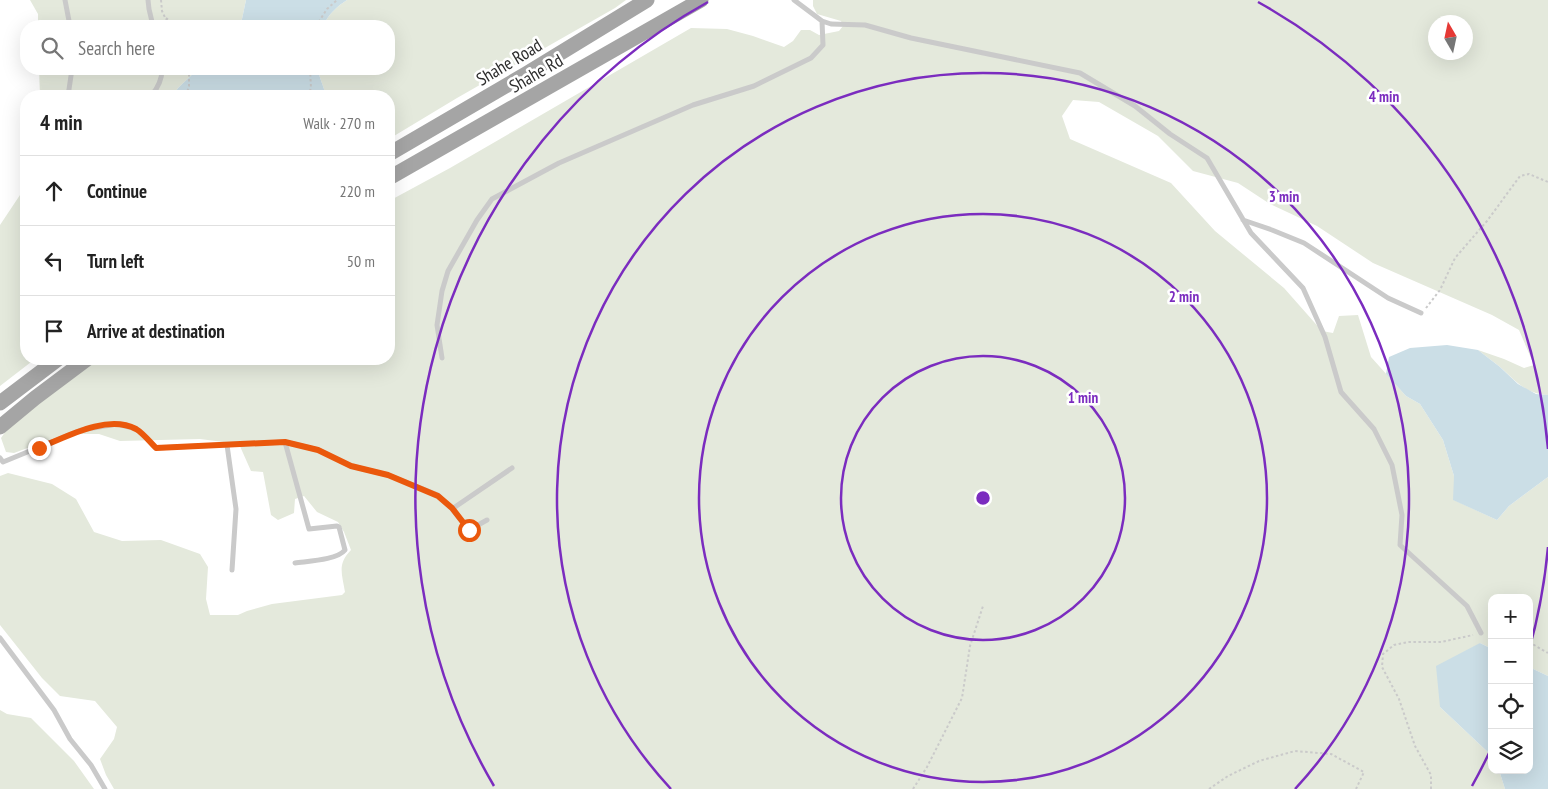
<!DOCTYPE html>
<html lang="en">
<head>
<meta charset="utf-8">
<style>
	body { margin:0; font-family:"PT Sans Narrow",sans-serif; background:#f2f2f2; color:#222 }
	.controls { position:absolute; right:15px; bottom:15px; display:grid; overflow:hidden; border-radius:10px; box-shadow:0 5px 20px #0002 }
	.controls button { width:45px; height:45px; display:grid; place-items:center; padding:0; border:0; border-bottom:1px solid #e0e0e0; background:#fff; color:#222; font:25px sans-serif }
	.compass { position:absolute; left:1428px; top:15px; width:45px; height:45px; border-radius:50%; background:#fff; box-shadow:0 5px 20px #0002; rotate:351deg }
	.stop { position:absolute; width:15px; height:15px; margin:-11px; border:4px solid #ea580c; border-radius:50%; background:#fff }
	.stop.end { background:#ea580c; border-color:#fff; box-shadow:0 1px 5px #0008 }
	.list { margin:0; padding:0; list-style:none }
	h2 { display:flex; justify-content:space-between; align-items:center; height:65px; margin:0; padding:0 20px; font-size:21px }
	h2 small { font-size:16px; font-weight:400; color:#767676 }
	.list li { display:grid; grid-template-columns:32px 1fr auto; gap:15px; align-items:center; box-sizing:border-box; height:70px; padding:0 20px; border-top:1px solid #e0e0e0 }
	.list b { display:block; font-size:19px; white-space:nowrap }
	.list em { font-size:16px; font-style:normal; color:#767676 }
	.icon { flex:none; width:28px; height:28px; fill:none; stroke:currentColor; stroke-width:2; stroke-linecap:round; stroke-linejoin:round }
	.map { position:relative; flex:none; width:1548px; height:789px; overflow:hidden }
	.search { position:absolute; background:#fff; box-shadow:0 5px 20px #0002; left:20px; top:20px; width:375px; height:55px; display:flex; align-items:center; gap:12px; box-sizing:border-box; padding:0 18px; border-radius:20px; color:#767676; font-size:19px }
	.panel { position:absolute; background:#fff; box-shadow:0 5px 20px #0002; left:20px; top:90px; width:375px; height:275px; border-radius:20px }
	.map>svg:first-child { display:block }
	.green { fill:#e4e9dc; fill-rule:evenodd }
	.water { fill:#cbdee6 }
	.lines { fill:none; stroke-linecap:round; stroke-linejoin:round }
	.path { stroke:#cacaca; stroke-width:2; stroke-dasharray:2.5 2.5; stroke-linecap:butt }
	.lane { stroke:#cacaca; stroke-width:5 }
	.primary { stroke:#a5a5a5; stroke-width:15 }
	.route { stroke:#ea580c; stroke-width:6 }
	.ring { fill:none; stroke:#7b2cbf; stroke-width:2.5 }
	.labels { text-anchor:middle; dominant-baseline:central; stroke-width:5; stroke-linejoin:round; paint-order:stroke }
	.street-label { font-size:18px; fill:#2d2d2d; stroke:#fff }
	.centre { fill:#7b2cbf; stroke:#fff; stroke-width:2.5 }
	.ring-label { font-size:15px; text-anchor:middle; font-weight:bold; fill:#7b2cbf; stroke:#fff; stroke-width:5; stroke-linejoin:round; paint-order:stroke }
</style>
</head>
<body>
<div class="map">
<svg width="1548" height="789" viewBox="0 0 1548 789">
	<rect width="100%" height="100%" fill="#fff"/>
	<path class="green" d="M 30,0 L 246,0 L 242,19 L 238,26 L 38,26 L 38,14 Z
		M 347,0 L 626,0 L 615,8 L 457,98 L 389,139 L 389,96 L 325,96 L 324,89 L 317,69 L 389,69 L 389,26 L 323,26 C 329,14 336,7 347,0 Z
		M 813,0 L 1548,0 L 1548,395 C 1524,393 1517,382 1500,367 C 1493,361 1485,356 1478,350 L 1504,359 L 1524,368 L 1534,365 L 1519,330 L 1492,315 L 1373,263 L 1317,226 L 1270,204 L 1238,183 L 1193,171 L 1158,136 L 1099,102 L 1073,100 L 1062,116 L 1070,139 L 1171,183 L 1215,231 L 1284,288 L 1322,331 L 1333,333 L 1339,316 L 1358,315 L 1371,357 L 1406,396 L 1420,404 L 1443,440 L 1454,476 L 1454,500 L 1497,520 L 1509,506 L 1548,477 L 1548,676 L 1529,667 L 1529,598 L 1492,598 L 1492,649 L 1480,643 L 1440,707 L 1492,756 L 1492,770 L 1499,770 L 1505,789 L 114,789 L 106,775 L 100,759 L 114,739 L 117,727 L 95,701 L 60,696 L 42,678 L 0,625 L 0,476 L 8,473 L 52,484 L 76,499 L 94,532 L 122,541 L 161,540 L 200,554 L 208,567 L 206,599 L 210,615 L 238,615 L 247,611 L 272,604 L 342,595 L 345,592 C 342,574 337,564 351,550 L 344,532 L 338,522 L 317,512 L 304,496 L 295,499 L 294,513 L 278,520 L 271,515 L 263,472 L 251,471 L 239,444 L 200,439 L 120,441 L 99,434 L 77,434 L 57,437 L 14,453 L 6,452 L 1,438 L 10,425 L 81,369 L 99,359 L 389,359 L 389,201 L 450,168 L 691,28 L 727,29 L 753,36 L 784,47 L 793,41 L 801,30 L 810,30 L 819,35 L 839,31 L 843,26 L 841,21 L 817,14 L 813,6 ZM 1436,22 L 1466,22 L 1466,52 L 1436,52 Z
		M 39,69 L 198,69 L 178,88 L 173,96 L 40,96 Z
		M 26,186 L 26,359 L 35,359 L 0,386 L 0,225 Z
		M 0,710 L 7,714 L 31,718 L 74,761 L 94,789 L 0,789 Z"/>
	<path class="water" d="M 246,0 L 347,0 C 336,7 329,14 323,26 L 238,26 L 242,19 Z
		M 198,69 L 317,69 L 324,89 L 325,96 L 173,96 L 178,88 Z
		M 1447,345 L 1478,350 L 1500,367 L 1518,384 L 1536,394 L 1548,395 L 1548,477 L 1509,506 L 1497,520 L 1453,500 L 1454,476 L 1443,440 L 1420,404 L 1406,396 L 1386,374 L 1389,357 L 1410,348 Z
		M 1480,643 L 1492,649 L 1492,756 L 1440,707 L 1436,666 Z
		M 1529,667 L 1548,676 L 1548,789 L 1505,789 L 1499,770 L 1529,770 Z"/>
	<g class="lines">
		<path class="path" d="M 161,0 L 162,11 L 169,26
			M 166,18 L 176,26
			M 316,26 L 327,9 L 337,0
			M 186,96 L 189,86 L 189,69
			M 308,96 L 311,88 L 310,69
			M 1426,308 L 1440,290 L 1455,258 L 1487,221 L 1520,176 L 1529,174 L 1548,182
			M 1529,642 L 1548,653
			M 913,789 L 927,767 L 962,698 L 970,646 L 983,606
			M 1209,789 L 1228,776 L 1259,761 L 1295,751 L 1331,754 L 1364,772 L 1356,789
			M 1431,789 L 1431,775 L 1415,746 L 1399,699 L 1382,667 L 1383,654 L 1394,645 L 1408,642 L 1441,642 L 1473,635"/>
		<path class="lane" d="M 65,0 L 70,26
			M 148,0 L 149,9 L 153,26
			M 794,0 L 822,21 L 831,24 L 865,25 L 911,38 L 1080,73 L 1135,106 L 1170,134 L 1207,158 L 1251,233 L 1303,288 L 1325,337 L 1341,392 L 1374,429 L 1392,465 L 1402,515 L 1400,545 L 1467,606 L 1481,633
			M 68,96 L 72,69
			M 151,96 C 158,88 162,80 162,69
			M 1243,220 L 1272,230 L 1304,243 L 1388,298 L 1421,313
			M 442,358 L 437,325 L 442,291 L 448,271 L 477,220 L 492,199 L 559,163 L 693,105 L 754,86 L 811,58 L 823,45 L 822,21
			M 285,442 L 309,529 L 337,526 L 339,527 L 345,550 C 337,560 309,561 295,563
			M 227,445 L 236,509 L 232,570
			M 0,458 L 3,462 L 81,430 L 117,424 L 137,429 L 156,448 L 285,442 L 319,450 L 351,466 L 388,475 L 438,495 L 452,509 L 469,530 L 487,520
			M 452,509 L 512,468
			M 0,638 L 54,710 L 70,739 L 91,765 L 105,789"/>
		<path class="primary" d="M 389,154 L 526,74 L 647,0
			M 389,178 L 701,0
			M 0,403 L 58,359
			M 0,427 L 35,398 L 87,359"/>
	</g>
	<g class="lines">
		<path class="route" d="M 39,448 C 66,437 107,414 136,429 C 143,433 150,442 156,448 L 285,442 L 318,450 L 351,466 L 388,475 L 438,496 L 452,508 L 469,530"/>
	</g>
	<g class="ring">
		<circle cx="983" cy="498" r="142"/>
		<circle cx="983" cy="498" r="284"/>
		<path d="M671 789A426 426 0 1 1 1295 789"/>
		<path d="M1548 547A567 567 0 0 1 1529 650M1490 751A567 567 0 0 1 1472 786M494 786A567 567 0 0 1 708 2M1258 2A567 567 0 0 1 1548 449"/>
	</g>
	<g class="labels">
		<g class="street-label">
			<text transform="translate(509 62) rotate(-31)">Shahe Road</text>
			<text transform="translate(536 73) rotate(-30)">Shahe Rd</text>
		</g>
	</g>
	<circle cx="983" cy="498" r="8" class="centre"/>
	<g class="ring-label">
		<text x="1384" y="102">4 min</text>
		<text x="1284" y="202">3 min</text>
		<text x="1184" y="302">2 min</text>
		<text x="1083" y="403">1 min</text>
	</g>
</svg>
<div class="controls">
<button>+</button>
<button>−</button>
<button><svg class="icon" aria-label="locate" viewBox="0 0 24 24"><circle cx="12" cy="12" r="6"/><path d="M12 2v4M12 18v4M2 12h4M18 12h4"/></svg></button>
<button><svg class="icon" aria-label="layers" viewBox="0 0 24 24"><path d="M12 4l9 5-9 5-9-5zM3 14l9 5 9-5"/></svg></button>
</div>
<svg class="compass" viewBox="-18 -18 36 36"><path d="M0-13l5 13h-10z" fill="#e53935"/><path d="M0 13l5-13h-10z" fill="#767676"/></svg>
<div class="stop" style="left:469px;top:530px"></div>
<div class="stop end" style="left:39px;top:448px"></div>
<div class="search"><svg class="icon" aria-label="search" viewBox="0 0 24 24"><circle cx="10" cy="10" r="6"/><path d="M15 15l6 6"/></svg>Search here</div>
<section class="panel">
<h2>4 min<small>Walk · 270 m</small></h2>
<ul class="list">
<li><svg class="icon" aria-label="ahead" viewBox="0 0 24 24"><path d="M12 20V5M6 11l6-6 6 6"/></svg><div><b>Continue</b></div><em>220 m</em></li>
<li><svg class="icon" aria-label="left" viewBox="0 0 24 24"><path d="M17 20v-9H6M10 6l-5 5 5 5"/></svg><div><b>Turn left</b></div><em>50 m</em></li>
<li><svg class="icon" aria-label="arrive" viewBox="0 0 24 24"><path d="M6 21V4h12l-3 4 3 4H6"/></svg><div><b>Arrive at destination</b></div></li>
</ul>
</section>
</div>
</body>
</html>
